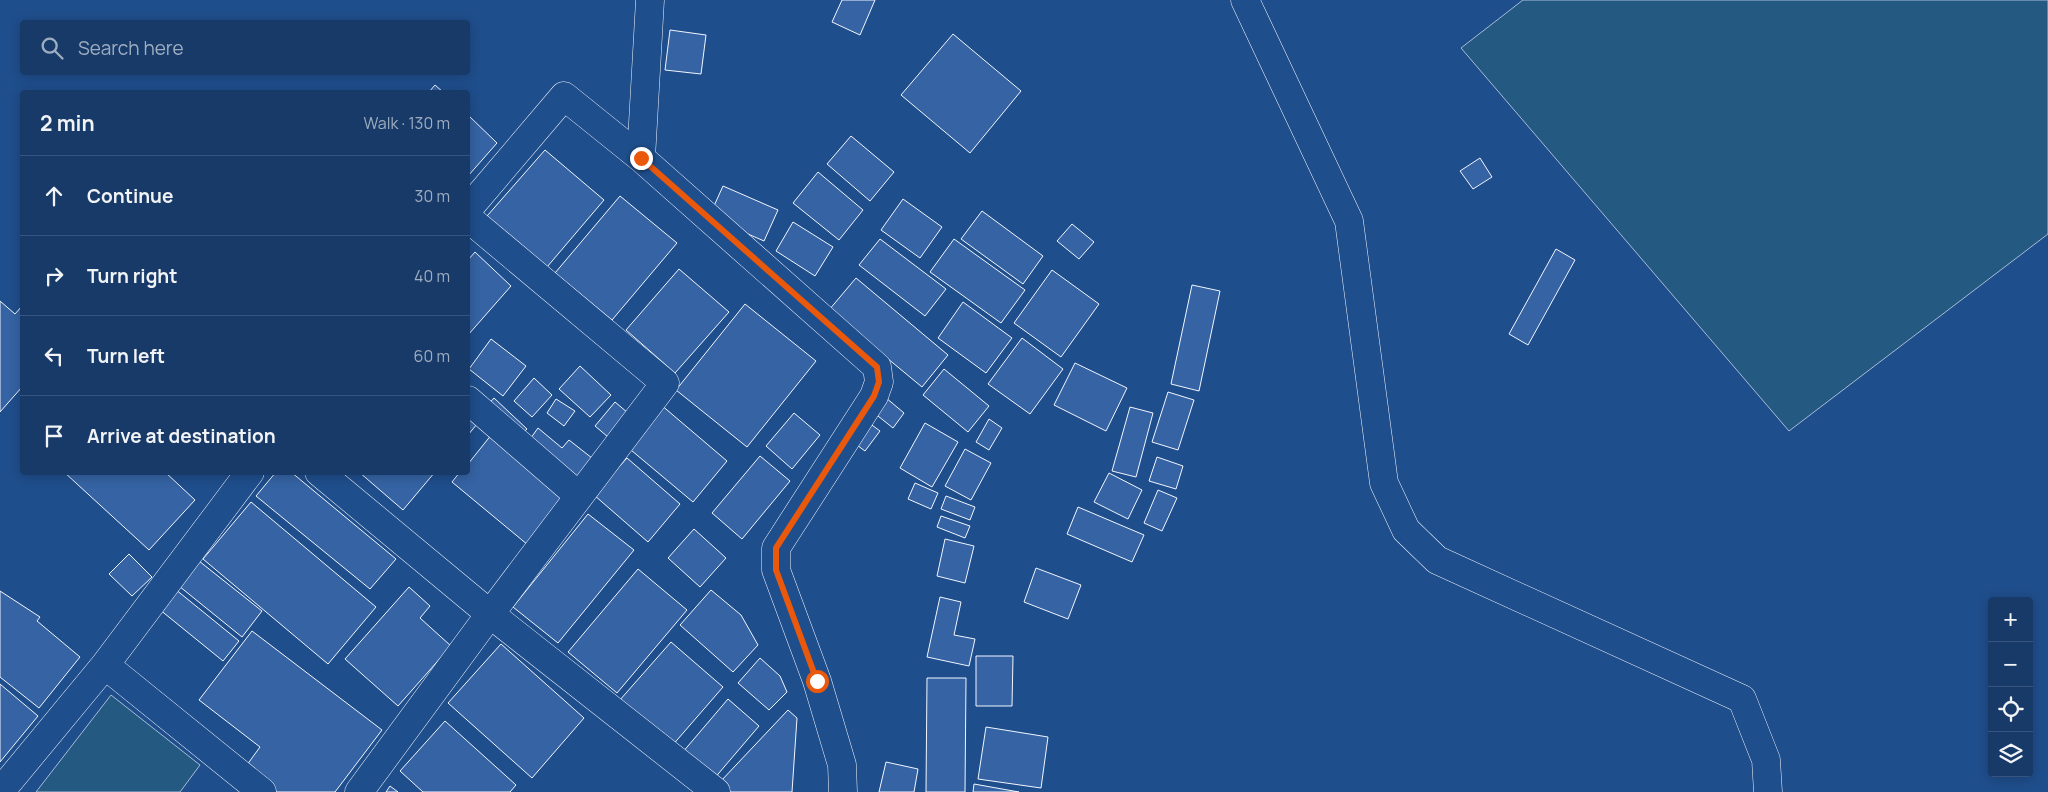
<!DOCTYPE html>
<html lang="en">
<head>
<meta charset="utf-8">
<style>
	body { margin:0; font-family:Manrope,sans-serif; background:#20416f; color:#f1f3f6 }
	.controls { position:absolute; right:15px; bottom:15px; display:grid; overflow:hidden; border-radius:5px; box-shadow:0 2px 12px #0003 }
	.controls button { width:45px; height:45px; display:grid; place-items:center; padding:0; border:0; border-bottom:1px solid #36547d; background:#173a69; color:#f1f3f6; font:25px sans-serif }
	.stop { position:absolute; width:15px; height:15px; margin:-11px; border:4px solid #ea580c; border-radius:50%; background:#fff }
	.stop.end { background:#ea580c; border-color:#fff; box-shadow:0 1px 5px #0008 }
	.list { margin:0; padding:0; list-style:none }
	h2 { display:flex; justify-content:space-between; align-items:center; height:65px; margin:0; padding:0 20px; font-size:21px }
	h2 small { font-size:16px; font-weight:400; color:#9eadc0 }
	.list li { display:grid; grid-template-columns:32px 1fr auto; gap:15px; align-items:center; box-sizing:border-box; height:80px; padding:0 20px; border-top:1px solid #36547d }
	.list b { display:block; font-size:19px; white-space:nowrap }
	.list em { font-size:16px; font-style:normal; color:#9eadc0 }
	.icon { flex:none; width:28px; height:28px; fill:none; stroke:currentColor; stroke-width:2; stroke-linecap:round; stroke-linejoin:round }
	.map { position:relative; flex:none; width:2048px; height:792px; overflow:hidden }
	.search { position:absolute; background:#173a69; box-shadow:0 2px 12px #0003; left:20px; top:20px; width:450px; height:55px; display:flex; align-items:center; gap:12px; box-sizing:border-box; padding:0 18px; border-radius:5px; color:#9eadc0; font-size:19px }
	.panel { position:absolute; background:#173a69; box-shadow:0 2px 12px #0003; left:20px; top:90px; width:450px; height:385px; border-radius:5px }
	.map>svg:first-child { display:block }
	.green { fill:#245a82; stroke:#a8bbd7 }
	.building { fill:#3563a3; stroke:#f2f6ff }
	.lines { fill:none; stroke-linecap:round; stroke-linejoin:round }
	.street-casing { stroke:#f2f6ff; stroke-width:29 }
	.street { stroke:#1f4e8c; stroke-width:28 }
	.route { stroke:#ea580c; stroke-width:6 }
</style>
</head>
<body>
<div class="map">
<svg width="2048" height="792" viewBox="0 0 2048 792">
	<rect width="100%" height="100%" fill="#1f4e8c"/>
	<path class="green" d="M 1523,0 L 2048,0 L 2048,234 L 1789,431 L 1461,48 Z
		M 111,695 L 200,765 L 180,792 L 36,792 Z"/>
	<path class="building" d="M 842,0 L 875,0 L 860,35 L 832,22 Z
		M 670,30 L 706,35 L 701,74 L 665,70 Z
		M 953,34 L 1021,91 L 970,153 L 901,95 Z
		M 435,85 L 443,92 L 429,92 Z
		M 468,115 L 497,143 L 468,176 Z
		M 851,136 L 894,172 L 870,201 L 827,164 Z
		M 545,150 L 604,200 L 547,267 L 487,216 Z
		M 1480,158 L 1492,177 L 1473,189 L 1460,171 Z
		M 818,172 L 863,210 L 839,240 L 793,203 Z
		M 723,186 L 778,210 L 764,241 L 709,217 Z
		M 620,196 L 677,243 L 612,320 L 555,273 Z
		M 903,199 L 942,227 L 920,258 L 881,230 Z
		M 982,211 L 1043,256 L 1023,284 L 961,239 Z
		M 793,222 L 833,247 L 815,276 L 776,251 Z
		M 1072,224 L 1094,242 L 1079,259 L 1057,241 Z
		M 880,239 L 946,289 L 925,316 L 859,265 Z
		M 954,239 L 1025,290 L 1001,323 L 930,272 Z
		M 1556,249 L 1575,260 L 1528,345 L 1509,334 Z
		M 475,252 L 511,286 L 468,335 L 468,260 Z
		M 679,269 L 729,312 L 675,373 L 626,330 Z
		M 1052,270 L 1099,304 L 1061,357 L 1014,323 Z
		M 856,278 L 948,355 L 922,387 L 829,310 Z
		M 1192,285 L 1220,291 L 1199,391 L 1171,384 Z
		M 0,301 L 15,314 L 22,306 L 22,387 L 0,412 Z
		M 963,302 L 1012,338 L 986,373 L 938,338 Z
		M 745,304 L 816,361 L 747,447 L 676,390 Z
		M 1022,338 L 1063,369 L 1030,414 L 988,384 Z
		M 491,339 L 526,366 L 503,396 L 469,369 Z
		M 1075,363 L 1127,388 L 1106,431 L 1054,405 Z
		M 580,366 L 611,395 L 590,417 L 559,389 Z
		M 944,369 L 989,406 L 968,432 L 923,395 Z
		M 534,378 L 552,395 L 532,417 L 514,401 Z
		M 1168,392 L 1194,400 L 1178,450 L 1152,442 Z
		M 885,397 L 904,413 L 893,428 L 873,412 Z
		M 494,398 L 527,429 L 516,439 L 484,409 Z
		M 556,399 L 575,411 L 564,426 L 547,413 Z
		M 615,402 L 634,418 L 614,442 L 595,426 Z
		M 660,404 L 727,461 L 693,502 L 625,445 Z
		M 1130,407 L 1153,413 L 1136,477 L 1112,471 Z
		M 794,413 L 820,435 L 792,469 L 766,446 Z
		M 468,416 L 477,424 L 468,435 Z
		M 989,419 L 1002,428 L 989,450 L 976,442 Z
		M 865,420 L 880,431 L 865,451 L 850,440 Z
		M 925,423 L 958,442 L 932,487 L 900,468 Z
		M 538,428 L 562,448 L 569,440 L 597,462 L 581,483 L 528,442 Z
		M 492,434 L 567,498 L 528,545 L 452,482 L 460,472 L 468,472 L 468,464 Z
		M 965,449 L 991,463 L 971,500 L 945,486 Z
		M 760,456 L 790,481 L 742,539 L 712,513 Z
		M 1157,457 L 1183,466 L 1176,489 L 1149,481 Z
		M 627,458 L 680,504 L 648,542 L 594,495 Z
		M 64,472 L 165,472 L 195,500 L 149,550 Z
		M 276,472 L 291,472 L 396,559 L 370,589 L 256,496 Z
		M 359,472 L 435,472 L 403,510 Z
		M 1109,473 L 1142,490 L 1128,519 L 1094,502 Z
		M 915,483 L 938,493 L 931,509 L 908,499 Z
		M 1158,490 L 1177,498 L 1162,531 L 1144,523 Z
		M 946,496 L 975,507 L 970,520 L 941,509 Z
		M 251,502 L 376,607 L 328,664 L 203,559 Z
		M 1078,507 L 1144,535 L 1132,562 L 1067,534 Z
		M 588,514 L 634,550 L 558,643 L 513,607 Z
		M 941,516 L 970,526 L 965,538 L 937,527 Z
		M 694,529 L 726,558 L 700,587 L 668,558 Z
		M 945,539 L 974,546 L 965,583 L 937,576 Z
		M 129,554 L 152,577 L 132,596 L 109,574 Z
		M 199,561 L 262,611 L 242,637 L 179,586 Z
		M 1036,568 L 1081,585 L 1068,619 L 1024,602 Z
		M 638,569 L 687,610 L 617,693 L 568,652 Z
		M 409,587 L 430,606 L 420,618 L 451,646 L 398,706 L 345,659 Z
		M 175,589 L 239,641 L 223,661 L 159,609 Z
		M 711,590 L 741,615 L 758,645 L 733,672 L 680,625 Z
		M 0,591 L 40,617 L 37,621 L 80,657 L 39,708 L 0,677 Z
		M 940,597 L 961,602 L 954,635 L 975,639 L 969,666 L 927,657 Z
		M 252,631 L 382,730 L 335,792 L 273,792 L 244,769 L 260,747 L 199,700 Z
		M 671,642 L 723,687 L 671,747 L 619,701 Z
		M 501,644 L 584,718 L 532,778 L 448,703 Z
		M 976,656 L 1013,656 L 1012,706 L 976,706 Z
		M 760,658 L 780,676 L 787,692 L 769,710 L 738,683 Z
		M 927,678 L 966,678 L 965,792 L 926,792 Z
		M 0,684 L 38,716 L 0,762 Z
		M 728,699 L 759,726 L 713,780 L 682,753 Z
		M 788,710 L 797,718 L 792,792 L 730,792 L 720,782 Z
		M 445,721 L 516,785 L 510,792 L 423,792 L 400,771 Z
		M 986,727 L 1048,737 L 1041,788 L 978,779 Z
		M 886,762 L 918,769 L 914,792 L 879,792 Z
		M 974,784 L 1019,792 L 973,792 Z
		M 390,786 L 398,792 L 386,792 Z"/>
	<g class="lines">
		<defs>
			<path id="street" d="M 650,0 L 641,158 L 877,367 L 879,382 L 874,396 L 776,548 L 776,570 L 817,681 L 842,765 L 843,792
				M 1245,0 L 1349,221 L 1384,483 L 1406,530 L 1437,560 L 1742,699 L 1766,760 L 1768,792
				M 468,209 L 564,96 L 641,158
				M 468,400 L 579,496
				M 319,472 L 490,614 L 716,792
				M 105,665 L 262,792
				M 0,792 L 105,665 L 250,472
				M 359,792 L 490,614 L 665,383 L 468,218"/>
		</defs>
		<use href="#street" class="street-casing"/>
		<use href="#street" class="street"/>
	</g>
	<g class="lines">
		<path class="route" d="M 641,158 L 877,367 L 879,382 L 874,396 L 776,548 L 776,570 L 817,681"/>
	</g>
</svg>
<div class="controls">
<button>+</button>
<button>−</button>
<button><svg class="icon" aria-label="locate" viewBox="0 0 24 24"><circle cx="12" cy="12" r="6"/><path d="M12 2v4M12 18v4M2 12h4M18 12h4"/></svg></button>
<button><svg class="icon" aria-label="layers" viewBox="0 0 24 24"><path d="M12 4l9 5-9 5-9-5zM3 14l9 5 9-5"/></svg></button>
</div>
<div class="stop" style="left:817px;top:681px"></div>
<div class="stop end" style="left:641px;top:158px"></div>
<div class="search"><svg class="icon" aria-label="search" viewBox="0 0 24 24"><circle cx="10" cy="10" r="6"/><path d="M15 15l6 6"/></svg>Search here</div>
<section class="panel">
<h2>2 min<small>Walk · 130 m</small></h2>
<ul class="list">
<li><svg class="icon" aria-label="ahead" viewBox="0 0 24 24"><path d="M12 20V5M6 11l6-6 6 6"/></svg><div><b>Continue</b></div><em>30 m</em></li>
<li><svg class="icon" aria-label="right" viewBox="0 0 24 24"><path d="M7 20v-9h11M14 6l5 5-5 5"/></svg><div><b>Turn right</b></div><em>40 m</em></li>
<li><svg class="icon" aria-label="left" viewBox="0 0 24 24"><path d="M17 20v-9H6M10 6l-5 5 5 5"/></svg><div><b>Turn left</b></div><em>60 m</em></li>
<li><svg class="icon" aria-label="arrive" viewBox="0 0 24 24"><path d="M6 21V4h12l-3 4 3 4H6"/></svg><div><b>Arrive at destination</b></div></li>
</ul>
</section>
</div>
</body>
</html>
